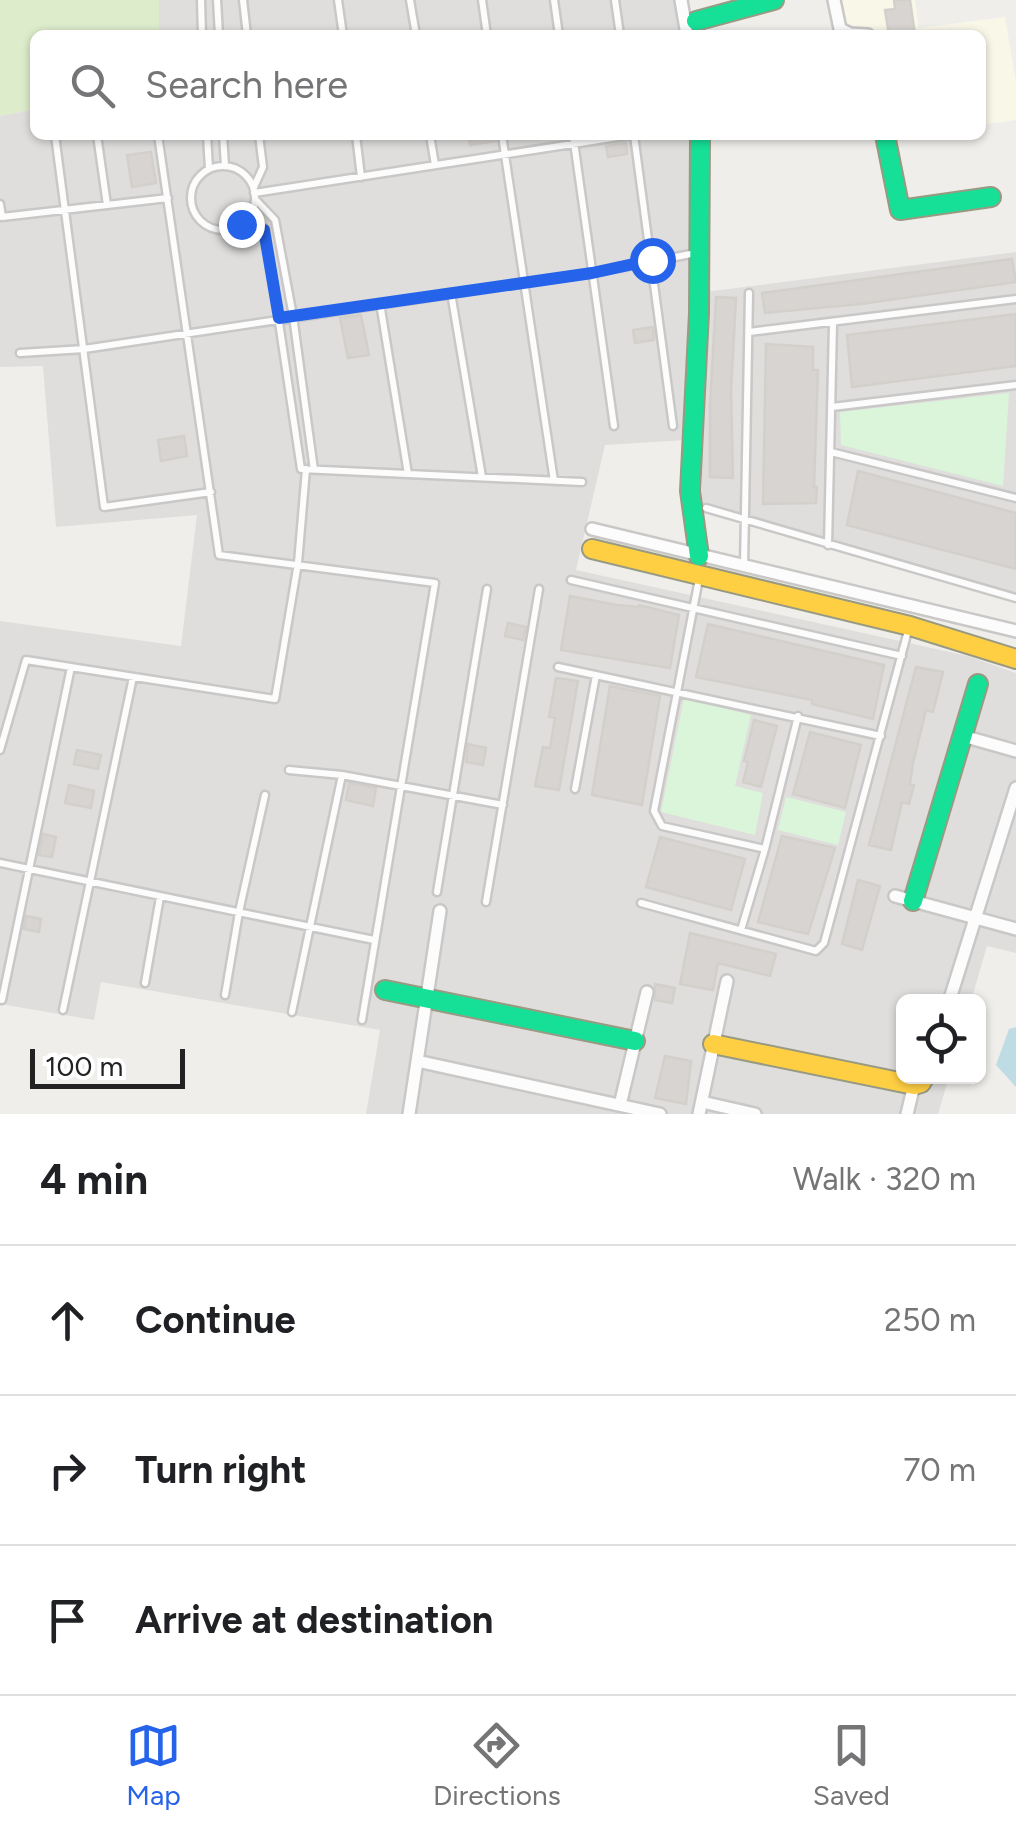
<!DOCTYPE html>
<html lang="en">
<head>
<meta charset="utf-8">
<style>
	body { margin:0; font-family:Figtree,sans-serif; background:#f6f6f6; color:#202124 }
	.controls { position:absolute; right:30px; bottom:30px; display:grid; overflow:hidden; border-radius:15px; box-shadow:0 2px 8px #0004 }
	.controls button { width:90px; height:90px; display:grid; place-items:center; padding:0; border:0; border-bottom:2px solid #e0e0e0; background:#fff; color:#202124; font:50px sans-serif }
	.scale { position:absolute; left:30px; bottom:25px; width:155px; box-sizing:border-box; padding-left:10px; border:5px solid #222; border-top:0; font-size:28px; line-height:35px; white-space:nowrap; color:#222; -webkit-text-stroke:8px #fff; paint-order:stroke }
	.stop { position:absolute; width:30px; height:30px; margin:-22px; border:8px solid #2563eb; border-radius:50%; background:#fff }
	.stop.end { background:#2563eb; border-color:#fff; box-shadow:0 2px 10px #0008 }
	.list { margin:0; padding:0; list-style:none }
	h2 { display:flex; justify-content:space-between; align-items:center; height:130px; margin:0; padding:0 40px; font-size:42px }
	h2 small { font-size:32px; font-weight:400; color:#757577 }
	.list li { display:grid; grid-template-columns:65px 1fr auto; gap:30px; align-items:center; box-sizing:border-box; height:150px; padding:0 40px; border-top:2px solid #e0e0e0 }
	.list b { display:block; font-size:38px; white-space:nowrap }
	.list em { font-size:32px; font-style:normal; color:#757577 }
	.icon { flex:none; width:55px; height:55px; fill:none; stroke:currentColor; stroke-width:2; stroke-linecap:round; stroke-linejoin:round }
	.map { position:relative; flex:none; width:1016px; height:1114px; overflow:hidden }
	.search { position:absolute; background:#fff; box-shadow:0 2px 8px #0004; left:30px; right:30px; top:30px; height:110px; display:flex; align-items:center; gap:25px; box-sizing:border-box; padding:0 35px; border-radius:15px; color:#757577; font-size:38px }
	.sheet { height:580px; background:#fff }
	nav { display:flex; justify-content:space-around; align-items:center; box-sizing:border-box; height:140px; border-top:2px solid #e0e0e0; background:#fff; font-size:28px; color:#757577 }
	nav a { display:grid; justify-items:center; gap:5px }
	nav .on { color:#2563eb }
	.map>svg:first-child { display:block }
	.residential { fill:#dfdedc }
	.education { fill:#f8f7e8 }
	.grass { fill:#ddeccb }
	.park { fill:#daf5da }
	.water { fill:#bfdbe3 }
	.building { fill:#d7d4d2; stroke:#d3d0cc; stroke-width:2.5 }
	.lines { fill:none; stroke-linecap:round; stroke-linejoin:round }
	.lane-casing { stroke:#c9c8c7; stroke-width:11 }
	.street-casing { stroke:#c9c8c7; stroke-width:16 }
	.fast-casing { stroke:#999a82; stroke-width:22 }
	.slow-casing { stroke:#999a82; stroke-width:22 }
	.lane { stroke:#fdfcfc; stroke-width:6 }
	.street { stroke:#fdfcfc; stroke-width:11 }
	.fast { stroke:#16e098; stroke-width:18 }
	.slow { stroke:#ffcf43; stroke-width:18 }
	.route { stroke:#2563eb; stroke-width:12 }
</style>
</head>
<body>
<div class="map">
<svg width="1016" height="1114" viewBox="0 0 1016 1114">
	<rect width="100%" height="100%" fill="#f0eeeb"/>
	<path class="residential" d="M 159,0 L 676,0 L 681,35 L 159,35 Z
		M 35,109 L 35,135 L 692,135 L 686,440 L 605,445 L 576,570 L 968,656 L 1016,673 L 1016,953 L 987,946 L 971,1001 L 904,1002 L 904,1076 L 949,1077 L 938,1114 L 366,1114 L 380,1030 L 101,982 L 94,1020 L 0,1004 L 0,621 L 181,646 L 197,515 L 56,527 L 43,366 L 0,367 L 0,116 Z
		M 1016,252 L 1016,599 L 701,512 L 705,292 Z"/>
	<path class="education" d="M 839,0 L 915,0 L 919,28 L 1005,17 L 1016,82 L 1016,120 L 981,125 L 981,35 L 876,35 L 875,30 L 843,24 Z"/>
	<path class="grass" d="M 0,0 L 159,0 L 159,35 L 35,35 L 35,109 L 0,116 Z"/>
	<path class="park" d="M 1009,393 L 1003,486 L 841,445 L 840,412 Z
		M 684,698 L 751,715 L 735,786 L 763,793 L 755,835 L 661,812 Z
		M 786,797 L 846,812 L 838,845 L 778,830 Z"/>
	<path class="water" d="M 1016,1027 L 1016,1087 L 996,1065 L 1009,1029 Z"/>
	<path class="building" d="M 894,0 L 910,0 L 915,35 L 889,35 L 885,10 L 895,9 Z
		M 468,135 L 495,135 L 496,141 L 470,145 Z
		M 626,143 L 627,154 L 608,157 L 606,146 Z
		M 151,152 L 156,183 L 132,187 L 127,155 Z
		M 1012,259 L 1016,282 L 861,304 L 765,313 L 762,293 Z
		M 716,297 L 736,298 L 731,391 L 733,478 L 710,477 L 710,406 Z
		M 1016,314 L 1016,366 L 852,387 L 847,335 Z
		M 361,315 L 369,355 L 348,358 L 340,318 Z
		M 653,327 L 654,340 L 635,343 L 633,330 Z
		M 766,344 L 813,347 L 813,370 L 818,370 L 814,487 L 817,487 L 816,503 L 763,504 Z
		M 184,436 L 187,456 L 161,461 L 158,440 Z
		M 858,471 L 1016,513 L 1016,569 L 847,525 Z
		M 570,596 L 617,605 L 639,607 L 639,605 L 679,615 L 670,668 L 561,650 Z
		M 508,623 L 526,627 L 523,640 L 505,636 Z
		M 708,624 L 884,665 L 873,719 L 812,704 L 812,700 L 696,677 Z
		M 916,667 L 943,672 L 933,712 L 926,710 L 913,763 L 910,784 L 914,785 L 909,804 L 902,802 L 891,850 L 869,845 Z
		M 556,678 L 578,681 L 559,790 L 535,786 L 543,747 L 550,748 L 555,718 L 549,717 Z
		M 610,686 L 660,696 L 642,805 L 592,795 Z
		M 754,720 L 777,726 L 761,787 L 743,782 L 748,762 L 744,761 Z
		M 810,732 L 861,745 L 845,808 L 793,794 Z
		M 468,744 L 486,748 L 483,765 L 466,762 Z
		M 77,750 L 101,755 L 98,769 L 74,764 Z
		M 349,783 L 376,788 L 373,806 L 346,800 Z
		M 69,785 L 94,791 L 91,808 L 65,803 Z
		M 43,834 L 56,837 L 52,857 L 39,855 Z
		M 782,836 L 835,848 L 808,934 L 758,922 Z
		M 660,837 L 745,859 L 731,910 L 646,887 Z
		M 858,880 L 880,886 L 862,950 L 842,944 Z
		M 26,916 L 41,919 L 39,932 L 24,929 Z
		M 690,933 L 776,954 L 770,976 L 718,963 L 713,990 L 680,984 Z
		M 655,984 L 675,988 L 672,1003 L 655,1000 Z
		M 665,1056 L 691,1061 L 686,1104 L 655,1098 Z"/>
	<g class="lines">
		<defs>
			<path id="lane" d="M 201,0 L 202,35
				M 217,0 L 219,35
				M 243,0 L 247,35
				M 338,0 L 343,35
				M 410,0 L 416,35
				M 482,0 L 487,35
				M 554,0 L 559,35
				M 615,0 L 620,35
				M 55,135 L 104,507 L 211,492
				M 97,135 L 107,205
				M 158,135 L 219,555 L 435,583 L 362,1020
				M 207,135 L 209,169
				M 223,135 L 225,166
				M 356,135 L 361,177
				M 430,135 L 435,165
				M 502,135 L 554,481
				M 573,135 L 614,426
				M 634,135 L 673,426
				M191 198a32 32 0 1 1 64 0a32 32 0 1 1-64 0Z
				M 254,187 L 263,167 L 259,135
				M 254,193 L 631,135
				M 255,199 L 275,220 L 293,316 L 314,470
				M 0,204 L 2,217 L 168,198
				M 241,224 L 265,229 L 301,469 L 582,482
				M 451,293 L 482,477
				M 380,303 L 408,474
				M 749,332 L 1016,299
				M 20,353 L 84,349 L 592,273 L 696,253
				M 832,407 L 1016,385
				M 831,452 L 1016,498
				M 706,508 L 1016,598
				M 828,545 L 833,324
				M 744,567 L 749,293
				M 699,579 L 654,811 L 662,826 L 765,849
				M 571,580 L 902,656
				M 558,667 L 881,736
				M 0,750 L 26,660 L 275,699 L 298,563 L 306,469
				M 289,770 L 342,775 L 503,805
				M 575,789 L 596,675
				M 0,863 L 374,940
				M 437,892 L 487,589
				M 486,902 L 539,589
				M 641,903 L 816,951 L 824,943 L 909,627
				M 741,930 L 765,849 L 798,716
				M 145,983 L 160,897
				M 225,995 L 239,912 L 265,795
				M 2,1000 L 71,667
				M 63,1010 L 133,677
				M 292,1012 L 342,775"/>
			<path id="street" d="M 681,0 L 687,35
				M 834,0 L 840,29 L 850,34 L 868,35
				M 592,529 L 1016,631
				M 963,736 L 1016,751
				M 895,896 L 1016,929
				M 949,1002 L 1016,788
				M 417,1061 L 660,1114
				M 702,1102 L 755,1114
				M 620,1105 L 647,992
				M 409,1114 L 440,911
				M 699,1114 L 727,981
				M 907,1114 L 914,1085"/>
			<path id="fast" d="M 696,21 L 774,0
				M 885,135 L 900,210 L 991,197
				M 699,556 L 690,491 L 699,313 L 700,135
				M 913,901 L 978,684
				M 385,990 L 635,1041"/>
			<path id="slow" d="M 592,549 L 910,626 L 1016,659
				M 713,1044 L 914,1085 L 921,1083 L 925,1076"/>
		</defs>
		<use href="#lane" class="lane-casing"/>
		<use href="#street" class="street-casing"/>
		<use href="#fast" class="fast-casing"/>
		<use href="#slow" class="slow-casing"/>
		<use href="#lane" class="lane"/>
		<use href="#street" class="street"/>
		<use href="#fast" class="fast"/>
		<use href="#slow" class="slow"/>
	</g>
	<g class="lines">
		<path class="route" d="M 241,224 L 264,230 L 279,318 L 592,273 L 652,260"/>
	</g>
</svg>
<div class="controls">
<button><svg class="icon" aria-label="locate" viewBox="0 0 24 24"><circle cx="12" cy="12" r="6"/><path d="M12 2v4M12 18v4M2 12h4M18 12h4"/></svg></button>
</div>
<div class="scale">100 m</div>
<div class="stop" style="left:652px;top:260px"></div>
<div class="stop end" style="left:241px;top:224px"></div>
<div class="search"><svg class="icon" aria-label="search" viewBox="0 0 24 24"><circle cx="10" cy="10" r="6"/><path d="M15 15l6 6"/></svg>Search here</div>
</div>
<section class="sheet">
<h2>4 min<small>Walk · 320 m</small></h2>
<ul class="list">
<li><svg class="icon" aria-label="ahead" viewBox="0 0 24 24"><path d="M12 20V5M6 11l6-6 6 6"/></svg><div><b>Continue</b></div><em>250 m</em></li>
<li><svg class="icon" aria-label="right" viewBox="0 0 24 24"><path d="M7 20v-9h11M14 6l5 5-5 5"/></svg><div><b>Turn right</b></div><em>70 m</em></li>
<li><svg class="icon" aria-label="arrive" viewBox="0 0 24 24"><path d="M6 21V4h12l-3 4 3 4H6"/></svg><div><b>Arrive at destination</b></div></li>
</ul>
</section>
<nav>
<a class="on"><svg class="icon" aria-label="map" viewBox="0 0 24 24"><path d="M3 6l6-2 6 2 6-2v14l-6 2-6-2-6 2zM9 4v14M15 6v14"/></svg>Map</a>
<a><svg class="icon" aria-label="directions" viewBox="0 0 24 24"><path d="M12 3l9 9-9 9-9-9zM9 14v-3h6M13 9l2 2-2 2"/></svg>Directions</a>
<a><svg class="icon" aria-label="saved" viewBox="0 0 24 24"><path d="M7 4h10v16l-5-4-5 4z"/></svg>Saved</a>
</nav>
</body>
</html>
